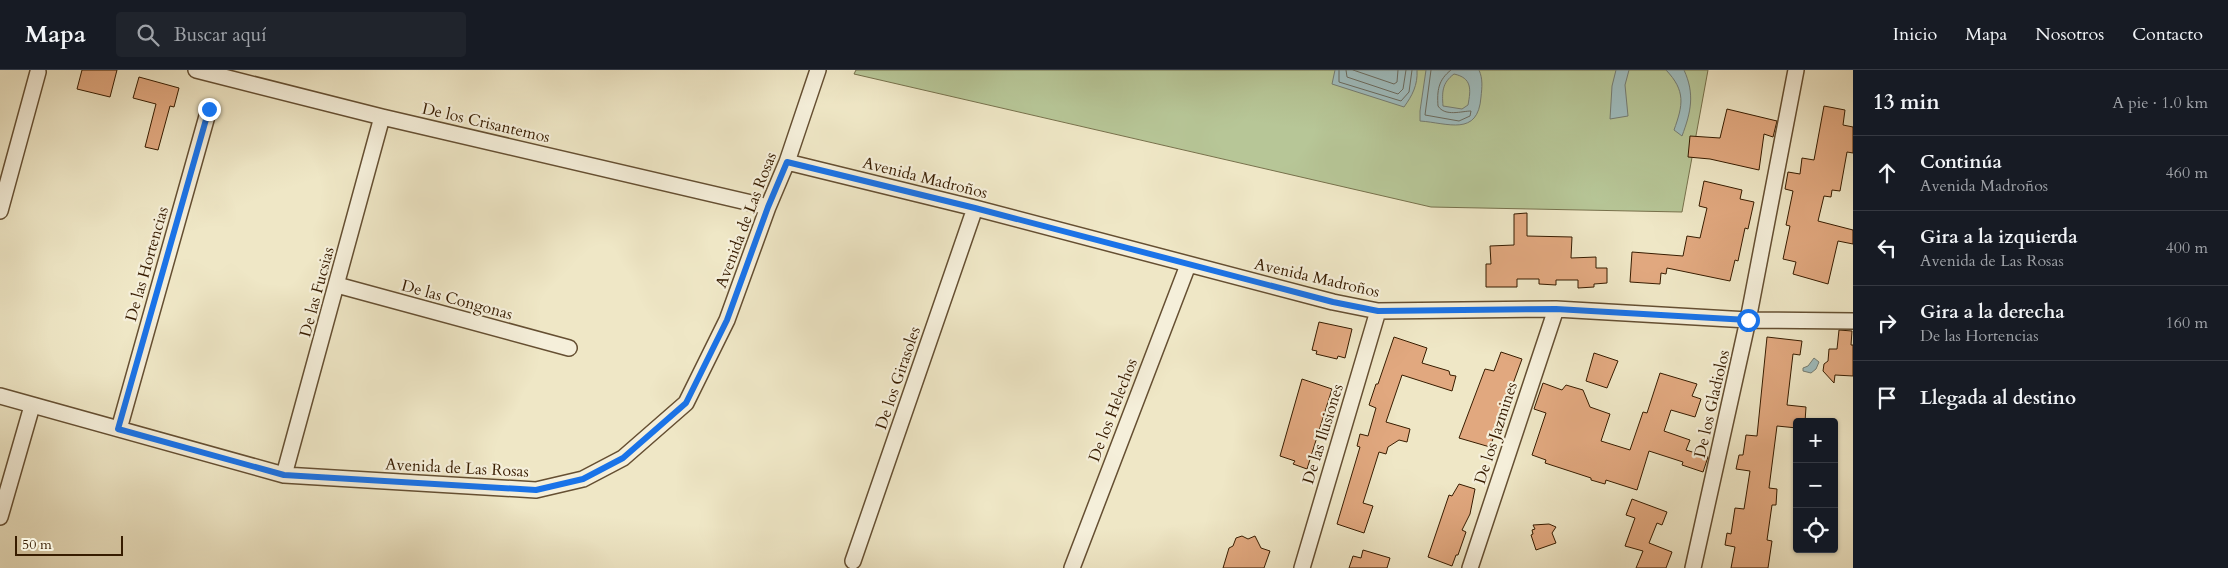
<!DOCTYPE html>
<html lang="es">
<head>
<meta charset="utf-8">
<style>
	body { margin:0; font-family:Cardo,serif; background:#20242c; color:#f1f3f6 }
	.controls { position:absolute; right:15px; bottom:15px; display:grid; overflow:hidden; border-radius:5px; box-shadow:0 1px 4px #0004 }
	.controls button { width:45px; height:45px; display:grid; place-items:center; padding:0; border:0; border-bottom:1px solid #363941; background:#171b24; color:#f1f3f6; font:25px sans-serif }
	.scale { position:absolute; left:15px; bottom:12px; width:108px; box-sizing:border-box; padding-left:5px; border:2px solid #371c00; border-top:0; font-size:14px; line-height:18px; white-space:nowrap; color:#371c00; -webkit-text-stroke:4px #f5efda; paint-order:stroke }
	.stop { position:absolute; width:15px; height:15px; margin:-11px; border:4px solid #1a73e8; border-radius:50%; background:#fff }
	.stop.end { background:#1a73e8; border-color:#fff; box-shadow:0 1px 5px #0008 }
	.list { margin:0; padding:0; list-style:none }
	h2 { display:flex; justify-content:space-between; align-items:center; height:65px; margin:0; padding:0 20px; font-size:21px }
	h2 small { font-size:16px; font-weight:400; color:#9ea1a6 }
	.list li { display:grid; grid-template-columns:32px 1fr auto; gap:15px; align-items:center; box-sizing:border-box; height:75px; padding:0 20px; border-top:1px solid #363941 }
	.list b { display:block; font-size:19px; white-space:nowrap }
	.list p { margin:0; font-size:16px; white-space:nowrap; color:#9ea1a6 }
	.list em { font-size:16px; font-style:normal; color:#9ea1a6 }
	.icon { flex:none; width:28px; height:28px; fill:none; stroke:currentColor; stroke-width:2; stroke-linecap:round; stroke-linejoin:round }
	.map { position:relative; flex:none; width:1853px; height:498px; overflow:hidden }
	header { display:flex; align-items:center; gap:30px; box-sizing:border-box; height:70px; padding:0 25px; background:#171b24; border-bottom:1px solid #363941 }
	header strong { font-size:24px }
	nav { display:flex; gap:28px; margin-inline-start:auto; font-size:18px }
	.search { width:350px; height:45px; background:#20242c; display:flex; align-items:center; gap:12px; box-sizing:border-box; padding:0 18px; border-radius:5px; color:#9ea1a6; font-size:19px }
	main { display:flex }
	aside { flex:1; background:#171b24 }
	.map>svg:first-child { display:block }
	.green { fill:#b7c697; stroke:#77714c }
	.water { fill:#9fbdbf; stroke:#757d73; fill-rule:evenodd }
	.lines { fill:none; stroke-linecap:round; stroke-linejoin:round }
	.shore { stroke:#6b6c60; stroke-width:1 }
	.building { fill:#e1a87f; stroke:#371c00 }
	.minor-casing { stroke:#654f32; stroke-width:18 }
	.minor { stroke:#f5efda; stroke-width:15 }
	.route { stroke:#1a73e8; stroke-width:6 }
	.labels { text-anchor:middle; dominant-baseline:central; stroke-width:4.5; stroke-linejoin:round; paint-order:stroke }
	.street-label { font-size:16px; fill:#371c00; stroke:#f5efda }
</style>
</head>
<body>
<header>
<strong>Mapa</strong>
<div class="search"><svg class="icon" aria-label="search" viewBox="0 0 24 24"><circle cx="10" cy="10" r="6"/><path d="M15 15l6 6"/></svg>Buscar aquí</div>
<nav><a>Inicio</a><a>Mapa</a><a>Nosotros</a><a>Contacto</a></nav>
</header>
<main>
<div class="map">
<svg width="1853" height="498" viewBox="0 0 1853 498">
	<rect width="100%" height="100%" fill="#efe7c6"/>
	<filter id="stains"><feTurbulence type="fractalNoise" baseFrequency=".004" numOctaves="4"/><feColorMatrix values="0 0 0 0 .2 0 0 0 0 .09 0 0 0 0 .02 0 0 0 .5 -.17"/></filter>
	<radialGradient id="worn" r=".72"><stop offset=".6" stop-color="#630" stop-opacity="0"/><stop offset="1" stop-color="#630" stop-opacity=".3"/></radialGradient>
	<path class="green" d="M 856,0 L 1708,0 L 1682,142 L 1431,137 L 854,4 Z"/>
	<path class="water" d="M 1335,0 L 1417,0 C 1418,15 1412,26 1404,37 L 1332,14 Z
		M 1426,0 L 1479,0 C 1483,9 1482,17 1481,27 C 1478,67 1448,53 1420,51 L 1420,41 ZM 1454,4 C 1472,8 1471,19 1468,35 L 1462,39 L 1443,36 C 1442,22 1442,13 1454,4 Z
		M 1616,0 L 1629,0 L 1625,15 L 1628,46 L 1610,49 L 1612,16 Z
		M 1666,0 L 1684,0 C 1695,24 1691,42 1682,66 L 1674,60 C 1683,35 1686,21 1666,0 Z
		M 1814,288 L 1819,292 L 1816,299 L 1811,303 L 1803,301 L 1803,298 L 1808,296 Z"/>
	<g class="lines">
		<path class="shore" d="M 1339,0 L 1339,12 L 1401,31 L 1409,22 L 1412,0
			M 1346,0 L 1347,7 L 1398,24 L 1403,19 L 1406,0
			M 1353,0 L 1394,14 L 1397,12 L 1398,0
			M 1431,0 L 1425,45 L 1459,51 L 1470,46 L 1471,41 C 1462,41 1445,47 1438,36 C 1437,21 1438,10 1451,0"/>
	</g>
	<path class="building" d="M 82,0 L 117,0 L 110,27 L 77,19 Z
		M 139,7 L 179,18 L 174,37 L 170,36 L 158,80 L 145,77 L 156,34 L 133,28 Z
		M 1824,36 L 1845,40 L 1843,55 L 1853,57 L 1853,83 L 1847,82 L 1840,121 L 1832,120 L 1831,127 L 1824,126 L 1818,151 L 1853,160 L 1853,174 L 1838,171 L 1828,214 L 1793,204 L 1796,192 L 1783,189 L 1790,156 L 1786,155 L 1793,121 L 1785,119 L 1788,102 L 1800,104 L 1802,88 L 1814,90 Z
		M 1727,39 L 1777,51 L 1773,67 L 1764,64 L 1759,100 L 1710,89 L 1688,87 L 1690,66 L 1720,68 Z
		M 1704,111 L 1742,120 L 1740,129 L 1754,132 L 1748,159 L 1745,158 L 1738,191 L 1735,190 L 1730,211 L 1667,198 L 1666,204 L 1661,203 L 1660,214 L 1630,212 L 1632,182 L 1683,186 L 1687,166 L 1700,168 L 1707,138 L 1699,136 Z
		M 1527,143 L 1527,166 L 1572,167 L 1571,188 L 1596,187 L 1596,198 L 1607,198 L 1607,213 L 1594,214 L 1594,217 L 1578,218 L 1578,210 L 1556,210 L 1556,215 L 1539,214 L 1539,209 L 1517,209 L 1517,217 L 1486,217 L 1486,194 L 1491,194 L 1490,176 L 1514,175 L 1514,144 Z
		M 1319,252 L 1352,259 L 1345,288 L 1338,286 L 1337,289 L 1316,284 L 1317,281 L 1312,280 Z
		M 1839,260 L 1852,261 L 1851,275 L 1853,275 L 1853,306 L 1835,305 L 1834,313 L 1823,301 L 1824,294 L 1828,291 L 1829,279 L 1837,279 Z
		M 1394,267 L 1427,278 L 1422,293 L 1449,301 L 1450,305 L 1456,306 L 1452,321 L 1402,305 L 1386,352 L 1410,359 L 1407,372 L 1399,370 L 1388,377 L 1386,384 L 1379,382 L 1363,433 L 1373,436 L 1364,463 L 1337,454 L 1360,377 L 1357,376 L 1360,364 L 1368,366 L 1376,338 L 1369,335 L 1376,314 L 1378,314 Z
		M 1767,267 L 1802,271 L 1800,285 L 1793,284 L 1787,335 L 1806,337 L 1805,352 L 1797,352 L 1797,358 L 1777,356 L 1769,418 L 1777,419 L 1776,435 L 1772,435 L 1767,470 L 1772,471 L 1768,498 L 1731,498 L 1735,477 L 1725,475 L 1727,463 L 1731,464 L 1735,438 L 1744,439 L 1750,401 L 1736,399 L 1739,385 L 1743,385 L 1746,365 L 1757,366 Z
		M 1501,282 L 1522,289 L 1490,377 L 1459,368 L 1485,299 L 1494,301 Z
		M 1594,283 L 1618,291 L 1607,318 L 1586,311 Z
		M 1660,303 L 1697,314 L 1692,326 L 1701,329 L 1695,347 L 1671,340 L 1664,361 L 1690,370 L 1686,380 L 1708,387 L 1703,402 L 1682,395 L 1683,392 L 1649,381 L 1637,420 L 1606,410 L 1605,414 L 1591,410 L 1591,408 L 1545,393 L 1546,390 L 1532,385 L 1546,343 L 1534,339 L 1543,313 L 1562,320 L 1566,315 L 1583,320 L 1590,337 L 1610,344 L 1601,371 L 1630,380 L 1643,342 L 1647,343 Z
		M 1302,309 L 1332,319 L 1307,399 L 1293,394 L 1295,391 L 1280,386 Z
		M 1459,414 L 1475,419 L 1470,444 L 1462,460 L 1466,462 L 1458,485 L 1456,485 L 1452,496 L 1428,487 L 1449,425 L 1452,426 Z
		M 1632,429 L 1667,442 L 1662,455 L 1657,453 L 1649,473 L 1672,482 L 1666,498 L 1636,498 L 1643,481 L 1625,476 L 1635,448 L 1626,445 Z
		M 1549,454 L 1556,457 L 1552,463 L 1556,473 L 1536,480 L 1531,465 L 1533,464 L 1532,460 L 1535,459 L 1533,455 Z
		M 1242,466 L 1248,469 L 1255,466 L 1261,478 L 1270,481 L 1264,498 L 1223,498 L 1229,478 L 1233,476 L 1236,468 Z
		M 1363,480 L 1390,488 L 1387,498 L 1349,498 L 1353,486 L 1361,488 Z"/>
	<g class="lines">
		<defs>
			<path id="minor" d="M 196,0 L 382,47 L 768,137
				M 787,92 L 975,138 L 1333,232 L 1378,241 L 1556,239 L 1748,250 L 1853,251
				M 0,141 L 38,2
				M 337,215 L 569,278
				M 0,326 L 284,405 L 536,420 L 583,409 L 623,388 L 686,333 L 727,250 L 768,137 L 787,92 L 818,0
				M 119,359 L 209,39
				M 284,405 L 382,47
				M 0,447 L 32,336
				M 853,491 L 975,138
				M 1072,498 L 1188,195
				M 1302,498 L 1378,241
				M 1470,498 L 1556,239
				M 1693,498 L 1748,250 L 1796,0"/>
		</defs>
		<use href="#minor" class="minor-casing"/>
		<use href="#minor" class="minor"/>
	</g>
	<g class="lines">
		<path class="route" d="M 209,39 L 118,359 L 284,405 L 536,420 L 583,409 L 623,388 L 686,333 L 727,250 L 768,137 L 787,92 L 975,138 L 1333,232 L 1378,241 L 1556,239 L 1748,250"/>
	</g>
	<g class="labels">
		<g class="street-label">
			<text transform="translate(486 53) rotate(13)">De los Crisantemos</text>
			<text transform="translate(925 108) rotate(14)">Avenida Madroños</text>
			<text transform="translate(746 150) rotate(-69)">Avenida de Las Rosas</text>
			<text transform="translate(147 194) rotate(-74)">De las Hortencias</text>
			<text transform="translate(1317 208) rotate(13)">Avenida Madroños</text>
			<text transform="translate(317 222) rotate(-75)">De las Fucsias</text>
			<text transform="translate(457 230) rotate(15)">De las Congonas</text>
			<text transform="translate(898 308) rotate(-71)">De los Girasoles</text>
			<text transform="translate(1712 334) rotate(-77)">De los Gladiolos</text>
			<text transform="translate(1113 340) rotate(-69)">De los Helechos</text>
			<text transform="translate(1496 363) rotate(-72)">De los Jazmines</text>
			<text transform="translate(1323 364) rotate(-73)">De las Ilusiones</text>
			<text transform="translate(457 398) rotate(3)">Avenida de Las Rosas</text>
		</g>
	</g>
	<rect width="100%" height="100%" filter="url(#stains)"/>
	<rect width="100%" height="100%" fill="url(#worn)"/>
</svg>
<div class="controls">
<button>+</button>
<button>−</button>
<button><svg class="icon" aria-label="locate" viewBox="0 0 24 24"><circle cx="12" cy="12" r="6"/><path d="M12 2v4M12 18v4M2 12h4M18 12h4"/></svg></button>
</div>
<div class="scale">50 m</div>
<div class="stop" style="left:1748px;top:250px"></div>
<div class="stop end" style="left:209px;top:39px"></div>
</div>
<aside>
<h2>13 min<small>A pie · 1.0 km</small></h2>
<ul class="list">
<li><svg class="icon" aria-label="ahead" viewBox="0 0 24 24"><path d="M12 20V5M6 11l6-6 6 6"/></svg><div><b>Continúa</b><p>Avenida Madroños</p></div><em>460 m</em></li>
<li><svg class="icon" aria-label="left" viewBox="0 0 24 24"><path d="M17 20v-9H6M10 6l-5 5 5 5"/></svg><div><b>Gira a la izquierda</b><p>Avenida de Las Rosas</p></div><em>400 m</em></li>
<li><svg class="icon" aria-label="right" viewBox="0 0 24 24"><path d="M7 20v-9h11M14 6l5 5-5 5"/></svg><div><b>Gira a la derecha</b><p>De las Hortencias</p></div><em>160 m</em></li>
<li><svg class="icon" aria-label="arrive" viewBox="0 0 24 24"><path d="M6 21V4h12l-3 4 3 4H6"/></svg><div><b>Llegada al destino</b></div></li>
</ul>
</aside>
</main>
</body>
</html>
